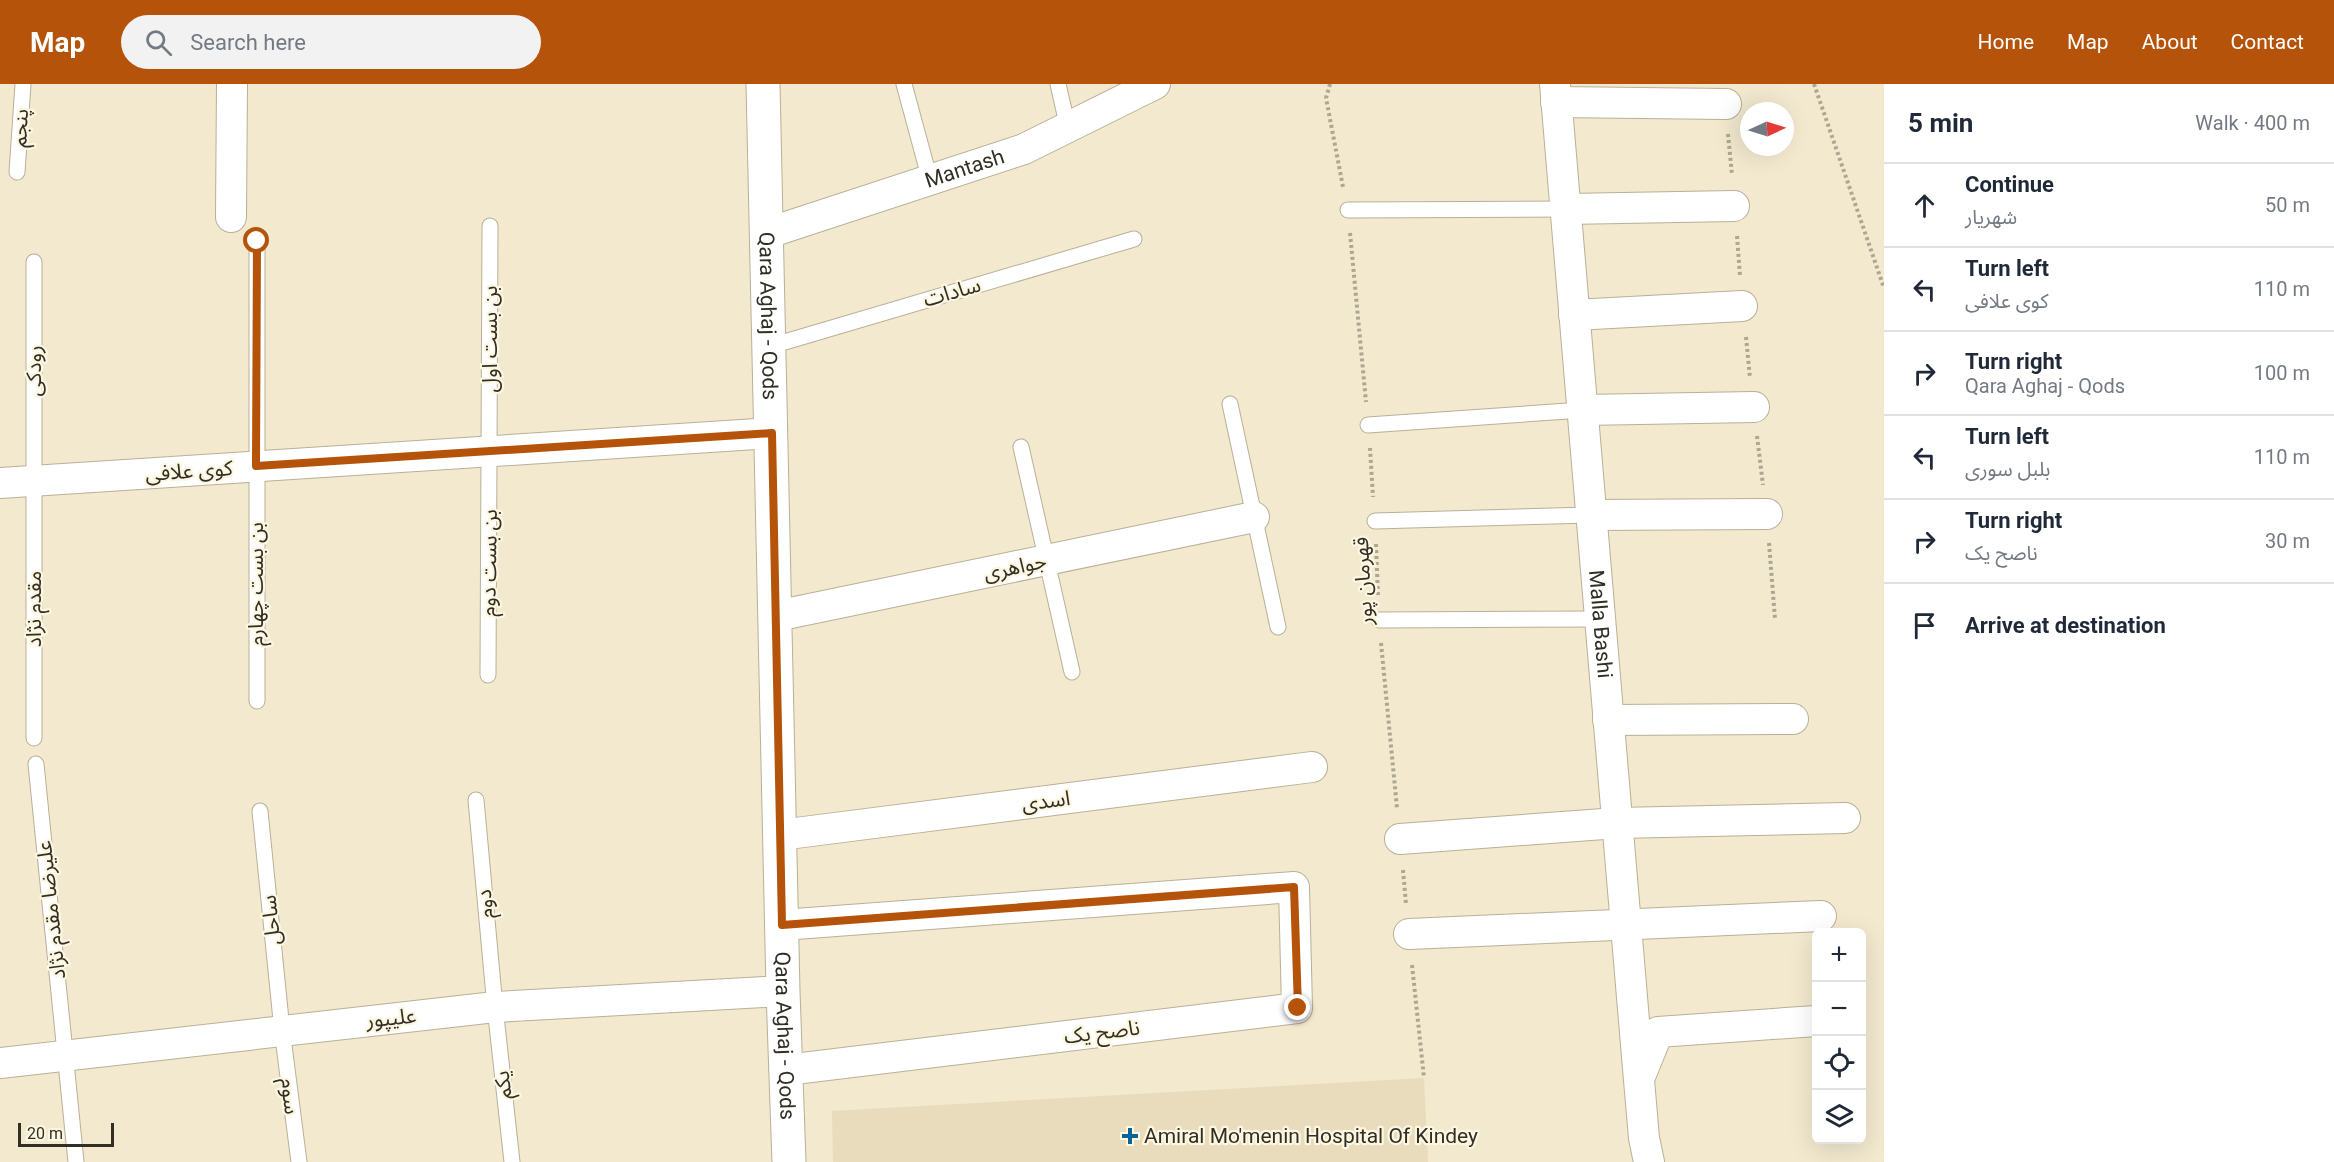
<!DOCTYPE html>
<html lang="en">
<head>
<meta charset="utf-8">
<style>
	body { margin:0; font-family:Roboto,"Noto Sans Arabic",sans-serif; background:#f2f2f3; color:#1f2937 }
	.controls { position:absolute; right:18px; bottom:18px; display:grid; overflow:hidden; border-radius:9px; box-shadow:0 6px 24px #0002 }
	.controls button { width:54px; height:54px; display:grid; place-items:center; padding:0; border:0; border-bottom:2px solid #e0e1e3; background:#fff; color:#1f2937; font:30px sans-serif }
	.compass { position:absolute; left:1740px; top:18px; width:54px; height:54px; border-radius:50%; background:#fff; box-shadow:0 6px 24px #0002; rotate:86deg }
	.scale { position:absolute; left:18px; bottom:15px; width:96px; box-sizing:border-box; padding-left:6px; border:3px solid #312e24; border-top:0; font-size:16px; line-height:21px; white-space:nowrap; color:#312e24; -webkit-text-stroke:4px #fdf6e1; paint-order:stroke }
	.stop { position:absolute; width:18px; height:18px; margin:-14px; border:4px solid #b45309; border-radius:50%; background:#fff }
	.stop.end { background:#b45309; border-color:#fff; box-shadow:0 2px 6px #0008 }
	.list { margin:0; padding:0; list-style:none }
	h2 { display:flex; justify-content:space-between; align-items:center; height:78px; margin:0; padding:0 24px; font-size:26px }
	h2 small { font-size:20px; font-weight:400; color:#747a83 }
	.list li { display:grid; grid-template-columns:39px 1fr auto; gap:18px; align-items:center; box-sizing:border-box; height:84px; padding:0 24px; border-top:2px solid #e0e1e3 }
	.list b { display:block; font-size:22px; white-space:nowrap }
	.list p { margin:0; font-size:20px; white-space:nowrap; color:#747a83 }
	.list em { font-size:20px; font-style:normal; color:#747a83 }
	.icon { flex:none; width:33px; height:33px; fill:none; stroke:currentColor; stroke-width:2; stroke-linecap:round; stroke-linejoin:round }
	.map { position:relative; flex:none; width:1884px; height:1078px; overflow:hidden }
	header { display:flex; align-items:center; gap:36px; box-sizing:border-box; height:84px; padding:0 30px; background:#b45309; color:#fff }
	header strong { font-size:28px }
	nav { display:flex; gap:33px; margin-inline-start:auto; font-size:21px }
	.search { width:420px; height:54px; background:#f2f2f3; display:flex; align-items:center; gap:15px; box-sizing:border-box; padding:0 21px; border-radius:33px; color:#747a83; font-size:22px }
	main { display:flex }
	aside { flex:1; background:#fff }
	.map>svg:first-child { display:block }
	.built { fill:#e8dcbc }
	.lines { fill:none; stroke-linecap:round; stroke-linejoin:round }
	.service-casing { stroke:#b8b097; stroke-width:17 }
	.minor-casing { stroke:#b8b097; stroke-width:32 }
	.primary-casing { stroke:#b8b097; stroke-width:35 }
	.path { stroke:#ada792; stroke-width:4; stroke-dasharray:3 3; stroke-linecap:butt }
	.service { stroke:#fff; stroke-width:15 }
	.minor { stroke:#fff; stroke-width:30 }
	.primary { stroke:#fff; stroke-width:33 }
	.route { stroke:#b45309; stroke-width:8 }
	.poi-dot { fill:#0b6495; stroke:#fdf6e1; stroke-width:2 }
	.labels { text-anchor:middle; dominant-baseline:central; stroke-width:4.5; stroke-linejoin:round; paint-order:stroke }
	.street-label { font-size:21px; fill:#312e24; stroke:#fdf6e1 }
	.poi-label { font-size:21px; fill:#312e24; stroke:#fdf6e1; text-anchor:start }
</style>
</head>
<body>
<header>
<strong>Map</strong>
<div class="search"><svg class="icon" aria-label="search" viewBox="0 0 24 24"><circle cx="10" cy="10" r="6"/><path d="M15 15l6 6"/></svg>Search here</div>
<nav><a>Home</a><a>Map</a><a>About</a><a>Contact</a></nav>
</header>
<main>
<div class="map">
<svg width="1884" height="1078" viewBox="0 0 1884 1078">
	<rect width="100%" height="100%" fill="#f2e9cf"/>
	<path class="built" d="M 1424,994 L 1428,1078 L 833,1078 L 832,1027 Z"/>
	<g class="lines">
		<defs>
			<path id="service" d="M 904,0 L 930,96
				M 1058,0 L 1068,44
				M 17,88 L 23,0
				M 1348,126 L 1566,125
				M 771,262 L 1134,155
				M 1230,320 L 1278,543
				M 1368,341 L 1582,326
				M 1021,363 L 1072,588
				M 1375,437 L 1591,431
				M 1379,536 L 1600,535
				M 488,591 L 490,142
				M 257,617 L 257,157
				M 34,654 L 34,178
				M 36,680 L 76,1078
				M 476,716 L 495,923 L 512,1078
				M 260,727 L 282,946 L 299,1078"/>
			<g id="minor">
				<path id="s1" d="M 1555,0 L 1639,996 L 1644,1054 L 1649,1078"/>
				<path d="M 1556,18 L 1726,20"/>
				<path d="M 1566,125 L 1734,122"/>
				<path d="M 231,133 L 232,0"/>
				<path id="s2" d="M 768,149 L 1024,65 L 1155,0"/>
				<path d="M 1574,231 L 1742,222"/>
				<path d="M 1582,326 L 1754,323"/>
				<path d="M 0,399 L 772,349"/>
				<path d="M 1591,431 L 1767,430"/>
				<path d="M 776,532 L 1254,433"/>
				<path d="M 1608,636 L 1793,635"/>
				<path d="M 780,751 L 1312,683"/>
				<path d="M 1400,755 L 1617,739 L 1845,734"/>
				<path d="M 782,841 L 1294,803 L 1297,924 L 786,986"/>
				<path d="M 1409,850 L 1821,832"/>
				<path d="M 0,979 L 495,923 L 783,907"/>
				<path d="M 1641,990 L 1658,948 L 1816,937"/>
			</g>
			<g id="primary">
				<path id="s3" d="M 763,0 L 783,907 L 789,1078"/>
			</g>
		</defs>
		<use href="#service" class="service-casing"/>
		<use href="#minor" class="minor-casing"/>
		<use href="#primary" class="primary-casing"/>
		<path class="path" d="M 1330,0 L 1326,14 L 1343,103
			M 1814,0 L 1884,204
			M 1728,50 L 1732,91
			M 1350,149 L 1366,318
			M 1737,152 L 1740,192
			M 1746,253 L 1750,294
			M 1757,352 L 1763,401
			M 1370,364 L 1373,413
			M 1769,459 L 1775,535
			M 1376,460 L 1378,512
			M 1381,559 L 1397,724
			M 1403,786 L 1406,820
			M 1412,881 L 1424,994"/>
		<use href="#service" class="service"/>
		<use href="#minor" class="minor"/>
		<use href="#primary" class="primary"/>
	</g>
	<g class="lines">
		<path class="route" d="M 257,157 L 256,382 L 772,349 L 782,841 L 1294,803 L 1298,924"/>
	</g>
	<path class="poi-dot" d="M1127 1043h6v6h6v6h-6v6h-6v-6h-6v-6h6z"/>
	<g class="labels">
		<g class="street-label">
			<text transform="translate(20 44) rotate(-87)">پنجم</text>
			<text stroke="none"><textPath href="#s2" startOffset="207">Mantash</textPath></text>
			<text transform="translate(952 208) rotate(-16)">سادات</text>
			<text stroke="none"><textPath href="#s3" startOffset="232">Qara Aghaj - Qods</textPath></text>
			<text transform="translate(490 255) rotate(-90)">بن بست اول</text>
			<text transform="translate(34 287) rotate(-90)">رودکی</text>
			<text transform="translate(189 387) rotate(-4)">کوی علافی</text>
			<text transform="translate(489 479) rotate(-89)">بن بست دوم</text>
			<text transform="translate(1015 483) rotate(-12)">جواهری</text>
			<text transform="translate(1363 497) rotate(-93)">قهرمان پور</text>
			<text transform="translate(256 500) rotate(-90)">بن بست چهارم</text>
			<text transform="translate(34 525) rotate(-90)">مقدم نژاد</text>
			<text stroke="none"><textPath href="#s1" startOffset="542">Malla Bashi</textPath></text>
			<text transform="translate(1046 717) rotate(-7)">اسدی</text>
			<text transform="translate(485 820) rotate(-95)">دوم</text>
			<text transform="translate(51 826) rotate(-96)">علیرضا مقدم نژاد</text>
			<text transform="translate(271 836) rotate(-96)">ساحل</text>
			<text transform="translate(391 934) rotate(-6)">علیپور</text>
			<text transform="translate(1102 948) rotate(-7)">ناصح یک</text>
			<text stroke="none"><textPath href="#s3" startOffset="952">Qara Aghaj - Qods</textPath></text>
			<text transform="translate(503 1001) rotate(-96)">یکم</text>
			<text transform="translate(290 1012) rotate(83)">سوم</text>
		</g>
		<g class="poi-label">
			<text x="1144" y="1052">Amiral Mo'menin Hospital Of Kindey</text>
		</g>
	</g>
</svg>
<div class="controls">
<button>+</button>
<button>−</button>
<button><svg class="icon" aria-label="locate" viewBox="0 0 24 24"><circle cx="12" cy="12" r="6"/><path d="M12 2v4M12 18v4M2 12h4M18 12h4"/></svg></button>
<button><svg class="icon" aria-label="layers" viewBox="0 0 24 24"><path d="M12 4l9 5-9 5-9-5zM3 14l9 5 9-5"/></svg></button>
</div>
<svg class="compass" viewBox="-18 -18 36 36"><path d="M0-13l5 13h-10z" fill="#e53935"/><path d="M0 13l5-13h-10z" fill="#747a83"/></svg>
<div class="scale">20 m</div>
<div class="stop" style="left:257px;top:157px"></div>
<div class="stop end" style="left:1298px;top:924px"></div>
</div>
<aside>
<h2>5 min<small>Walk · 400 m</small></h2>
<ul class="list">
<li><svg class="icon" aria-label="ahead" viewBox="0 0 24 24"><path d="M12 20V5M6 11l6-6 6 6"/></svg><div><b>Continue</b><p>شهریار</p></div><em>50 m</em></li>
<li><svg class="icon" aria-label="left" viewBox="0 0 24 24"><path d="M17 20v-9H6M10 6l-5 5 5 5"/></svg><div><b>Turn left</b><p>کوی علافی</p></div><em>110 m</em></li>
<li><svg class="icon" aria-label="right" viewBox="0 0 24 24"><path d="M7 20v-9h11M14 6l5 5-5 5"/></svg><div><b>Turn right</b><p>Qara Aghaj - Qods</p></div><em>100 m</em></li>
<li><svg class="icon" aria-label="left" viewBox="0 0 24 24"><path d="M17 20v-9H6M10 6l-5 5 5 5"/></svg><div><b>Turn left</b><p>بلبل سوری</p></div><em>110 m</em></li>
<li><svg class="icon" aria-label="right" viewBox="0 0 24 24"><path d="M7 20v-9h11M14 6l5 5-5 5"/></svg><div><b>Turn right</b><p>ناصح یک</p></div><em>30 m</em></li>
<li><svg class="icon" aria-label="arrive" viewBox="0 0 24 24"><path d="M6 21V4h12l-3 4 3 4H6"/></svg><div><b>Arrive at destination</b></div></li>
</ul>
</aside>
</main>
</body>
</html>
